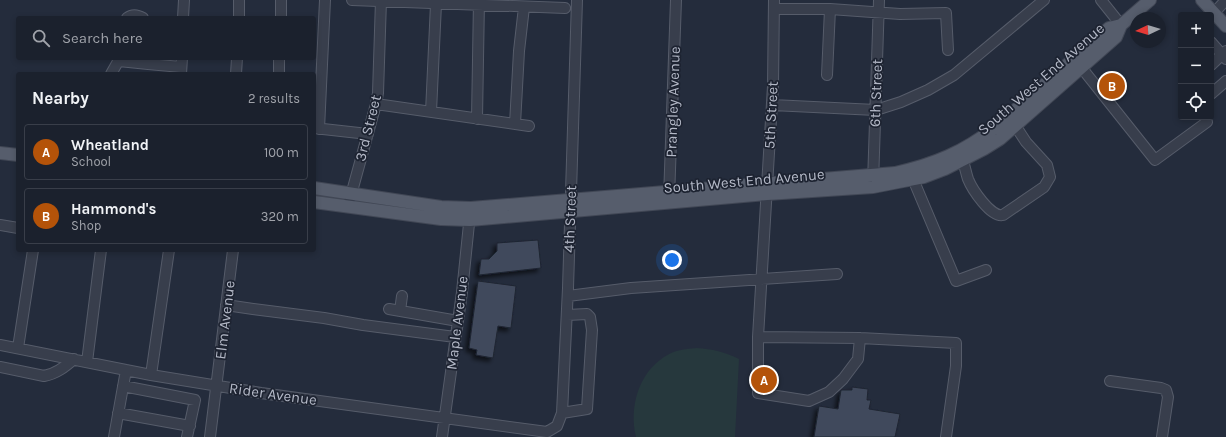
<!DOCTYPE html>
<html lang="en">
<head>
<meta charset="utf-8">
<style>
	body { margin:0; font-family:Karla,sans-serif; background:#282e39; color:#f1f3f6 }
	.controls { position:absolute; right:12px; top:12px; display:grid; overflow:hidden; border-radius:4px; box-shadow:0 2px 6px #0003 }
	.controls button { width:36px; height:36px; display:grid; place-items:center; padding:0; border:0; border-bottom:1px solid #393e49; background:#1b212d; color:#f1f3f6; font:20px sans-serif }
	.compass { position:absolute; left:1130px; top:12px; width:36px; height:36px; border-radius:50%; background:#1b212d; box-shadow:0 2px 6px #0003; rotate:266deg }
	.you { position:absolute; left:672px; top:260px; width:14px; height:14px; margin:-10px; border:3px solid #fff; border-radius:50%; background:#1a73e8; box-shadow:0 0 0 6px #1a73e833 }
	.badge { display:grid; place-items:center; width:26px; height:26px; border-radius:50%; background:#b45309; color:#fff; font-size:13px; font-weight:700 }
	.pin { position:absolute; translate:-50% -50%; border:2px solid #fff; box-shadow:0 1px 4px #0006 }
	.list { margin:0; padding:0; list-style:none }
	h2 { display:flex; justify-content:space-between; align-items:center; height:52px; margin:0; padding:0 16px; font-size:17px }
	h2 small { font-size:13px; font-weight:400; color:#a0a3aa }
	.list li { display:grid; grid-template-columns:26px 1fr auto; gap:12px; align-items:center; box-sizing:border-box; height:56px; margin:0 8px 8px; padding:0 8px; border:1px solid #393e49; border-radius:4px }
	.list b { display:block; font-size:15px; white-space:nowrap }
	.list p { margin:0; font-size:13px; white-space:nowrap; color:#a0a3aa }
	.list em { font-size:13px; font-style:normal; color:#a0a3aa }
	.icon { flex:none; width:22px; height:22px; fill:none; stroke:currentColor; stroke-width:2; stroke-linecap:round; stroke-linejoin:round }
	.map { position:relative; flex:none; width:1226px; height:437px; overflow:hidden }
	.search { position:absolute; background:#1b212d; box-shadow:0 2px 6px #0003; left:16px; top:16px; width:300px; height:44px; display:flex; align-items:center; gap:10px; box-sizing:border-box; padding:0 14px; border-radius:4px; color:#a0a3aa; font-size:15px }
	.panel { position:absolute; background:#1b212d; box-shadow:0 2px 6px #0003; left:16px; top:72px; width:300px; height:180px; border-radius:4px }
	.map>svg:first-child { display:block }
	.green { fill:#26383d }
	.building { fill:#414a5b; stroke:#1f2533; filter:url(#shadow) }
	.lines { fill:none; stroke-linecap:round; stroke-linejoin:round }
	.minor-casing { stroke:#565c6a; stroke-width:12 }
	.major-casing { stroke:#414755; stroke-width:14 }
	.minor { stroke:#383e4c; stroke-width:10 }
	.major { stroke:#565d6c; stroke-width:12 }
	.labels { text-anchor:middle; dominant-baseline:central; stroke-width:3.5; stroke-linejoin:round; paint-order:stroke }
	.street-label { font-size:15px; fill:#b4b9c7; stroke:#1d2331 }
</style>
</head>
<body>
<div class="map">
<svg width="1226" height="437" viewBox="0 0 1226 437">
	<defs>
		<filter id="shadow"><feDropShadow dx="-3.5" dy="3.5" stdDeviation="2" flood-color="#0009"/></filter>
	</defs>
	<rect width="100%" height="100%" fill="#242c3c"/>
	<path class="green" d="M 697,348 C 712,349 725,352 739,359 L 735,437 L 636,437 C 629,408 638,374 664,357 C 674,350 685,349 697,348 Z"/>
	<path class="building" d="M 538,240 L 541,268 L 479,275 L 481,259 L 489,259 L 497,251 L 497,243 Z
		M 478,281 L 516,286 L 511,328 L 498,326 L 493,358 L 476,355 L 477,350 L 469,348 Z
		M 852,387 L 868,389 L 867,400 L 871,400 L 869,409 L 900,414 L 895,437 L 814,437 L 819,406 L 838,409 L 841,390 L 852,390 Z"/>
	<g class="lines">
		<defs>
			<path id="minor" d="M 352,0 L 565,8
				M 774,0 L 773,86 L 758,337 L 860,338 L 956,343 L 956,366 L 946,437
				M 1101,0 L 1121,25
				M 774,9 L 830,9 L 900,14 L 946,13 L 948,50
				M 1214,13 L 1226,0
				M 127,18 C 132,14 138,15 143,18
				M 183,18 L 184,0
				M 239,18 L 239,0
				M 281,18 L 281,0
				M 1211,42 L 1226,59
				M 148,58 L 148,64 L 181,67
				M 119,61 L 148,64
				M 1077,62 L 1155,160 L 1207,122
				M 1211,65 L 1226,51
				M 111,74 L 120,58
				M 181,74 L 182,58
				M 236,74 L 237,58
				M 279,74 L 279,58
				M 827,75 L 830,9
				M 1211,94 L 1226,81
				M 376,104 L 529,126
				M 772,105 L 876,110 L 901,102 L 928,90 L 954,75 L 1044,0
				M 431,112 L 436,4
				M 477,119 L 479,0
				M 515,124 L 519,51 L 524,7
				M 314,128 L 368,134
				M 319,129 L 325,0
				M 963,161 C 965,167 966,173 968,179 C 972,189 991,218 1003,215 L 1044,187 L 1050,177 L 1047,165 L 1026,142 L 1011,119
				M 913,179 L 956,281 L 986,270
				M 873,183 L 879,0
				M 669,198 L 676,0
				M 348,206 L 376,104 L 378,93 L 381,0
				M 0,225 L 18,228
				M 568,296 L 631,288 L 837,274
				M 226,305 L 253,309 L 324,318 L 363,325 L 455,337
				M 389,309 L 458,321
				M 400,311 L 402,296
				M 758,337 L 758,393 L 809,401 L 829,392 L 843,379 L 858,359 L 860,338
				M 0,345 L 151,375 L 261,393 L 547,432 L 557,426 L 562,413 L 568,288 L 577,0
				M 18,348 L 33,250
				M 87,362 L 101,250
				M 0,367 L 44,376 C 56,374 65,367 74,359
				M 151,375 L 169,250
				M 1110,381 L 1161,388 L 1166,390 L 1168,397 L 1162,437
				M 123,386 L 195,400 L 187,437
				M 118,413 L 190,426
				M 562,413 L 587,409 L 592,330 L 590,317 L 587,314 L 567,315
				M 114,437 L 126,370
				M 210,437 L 233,250
				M 442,437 L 462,292 L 470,214"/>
			<path id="major" d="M 1202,0 L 1226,26
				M 0,153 L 18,155
				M 314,188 L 441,207 L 471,208 L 895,173 C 936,164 963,152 996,127 L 1109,28 L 1121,25 L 1150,0
				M 314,202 L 441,219 L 470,220 L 767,194 L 873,187 L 924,177 L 945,169 L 984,149 L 1000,139 L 1116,37 L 1121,25"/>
		</defs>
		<use href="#minor" class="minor-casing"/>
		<use href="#major" class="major-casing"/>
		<use href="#minor" class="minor"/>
		<use href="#major" class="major"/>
	</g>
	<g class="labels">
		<g class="street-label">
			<text transform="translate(1041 79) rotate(-41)">South West End Avenue</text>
			<text transform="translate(876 93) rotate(-88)">6th Street</text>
			<text transform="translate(673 102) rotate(-88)">Prangley Avenue</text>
			<text transform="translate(771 115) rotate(-87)">5th Street</text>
			<text transform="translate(368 128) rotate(-76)">3rd Street</text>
			<text transform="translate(744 181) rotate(-5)">South West End Avenue</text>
			<text transform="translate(570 219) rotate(-88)">4th Street</text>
			<text transform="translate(225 320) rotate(-83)">Elm Avenue</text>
			<text transform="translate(457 323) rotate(-83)">Maple Avenue</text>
			<text transform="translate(273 394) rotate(8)">Rider Avenue</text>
		</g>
	</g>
</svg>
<div class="controls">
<button>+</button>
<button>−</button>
<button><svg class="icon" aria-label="locate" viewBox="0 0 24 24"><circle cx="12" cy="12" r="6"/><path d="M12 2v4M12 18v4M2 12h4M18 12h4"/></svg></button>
</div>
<svg class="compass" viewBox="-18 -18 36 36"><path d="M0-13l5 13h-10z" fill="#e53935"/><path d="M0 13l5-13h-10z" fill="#a0a3aa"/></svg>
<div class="you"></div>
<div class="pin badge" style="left:764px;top:380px">A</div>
<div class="pin badge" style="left:1112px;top:86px">B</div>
<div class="search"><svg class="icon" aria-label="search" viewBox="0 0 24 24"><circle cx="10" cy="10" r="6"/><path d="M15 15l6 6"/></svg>Search here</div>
<section class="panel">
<h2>Nearby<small>2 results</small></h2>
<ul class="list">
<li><span class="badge">A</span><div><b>Wheatland</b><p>School</p></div><em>100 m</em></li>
<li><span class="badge">B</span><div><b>Hammond's</b><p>Shop</p></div><em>320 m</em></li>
</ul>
</section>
</div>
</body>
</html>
